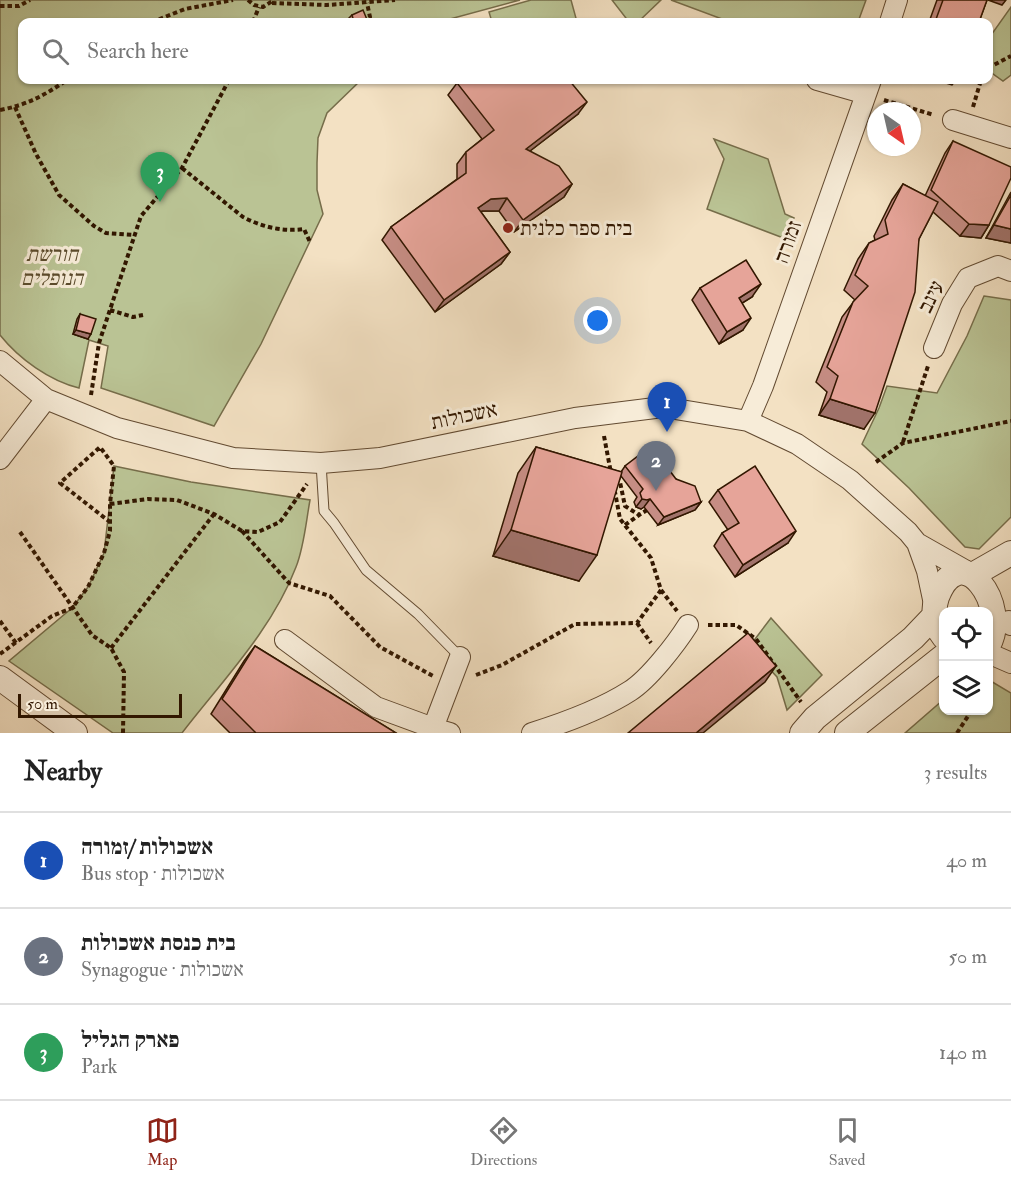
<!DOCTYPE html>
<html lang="en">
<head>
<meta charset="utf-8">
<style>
	body { margin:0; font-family:"IM FELL Double Pica","Frank Ruhl Libre",serif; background:#f2f2f2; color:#222 }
	.controls { position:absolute; right:18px; bottom:18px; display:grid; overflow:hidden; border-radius:12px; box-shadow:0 2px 4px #0004 }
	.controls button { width:54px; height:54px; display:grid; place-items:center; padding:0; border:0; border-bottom:2px solid #e0e0e0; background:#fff; color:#222; font:30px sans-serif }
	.compass { position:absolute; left:867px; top:102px; width:54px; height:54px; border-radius:50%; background:#fff; box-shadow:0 2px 4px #0004; rotate:146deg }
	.scale { position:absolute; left:18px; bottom:15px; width:164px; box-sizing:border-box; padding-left:6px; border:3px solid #321700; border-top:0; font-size:16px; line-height:21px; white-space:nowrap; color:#321700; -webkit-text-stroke:4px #f7ecd8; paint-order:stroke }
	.you { position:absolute; left:598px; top:321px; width:21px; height:21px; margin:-15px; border:4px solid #fff; border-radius:50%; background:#1a73e8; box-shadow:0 0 0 9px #1a73e833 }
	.badge { display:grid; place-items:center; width:39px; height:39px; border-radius:50%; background:#8f2418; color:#fff; font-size:20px; font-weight:700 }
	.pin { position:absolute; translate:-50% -50px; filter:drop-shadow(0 2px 3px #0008) }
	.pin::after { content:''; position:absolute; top:32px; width:21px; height:18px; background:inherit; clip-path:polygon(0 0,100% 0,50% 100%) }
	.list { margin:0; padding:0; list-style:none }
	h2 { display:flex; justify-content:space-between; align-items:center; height:78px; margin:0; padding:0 24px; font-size:26px }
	h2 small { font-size:20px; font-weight:400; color:#767676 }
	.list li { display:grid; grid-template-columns:39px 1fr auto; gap:18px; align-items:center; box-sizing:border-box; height:96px; padding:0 24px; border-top:2px solid #e0e0e0 }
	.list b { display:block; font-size:22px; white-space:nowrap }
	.list p { margin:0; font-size:20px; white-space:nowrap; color:#767676 }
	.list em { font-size:20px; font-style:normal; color:#767676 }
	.icon { flex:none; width:33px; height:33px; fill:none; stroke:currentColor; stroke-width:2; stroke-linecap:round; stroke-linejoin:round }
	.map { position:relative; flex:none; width:1011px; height:733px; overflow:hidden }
	.search { position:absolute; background:#fff; box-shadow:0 2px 4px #0004; left:18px; right:18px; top:18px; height:66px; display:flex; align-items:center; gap:15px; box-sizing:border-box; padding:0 21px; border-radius:12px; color:#767676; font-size:22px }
	.sheet { height:366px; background:#fff }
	nav { display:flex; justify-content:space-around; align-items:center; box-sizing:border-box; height:84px; border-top:2px solid #e0e0e0; background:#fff; font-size:16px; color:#767676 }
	nav a { display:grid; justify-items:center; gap:3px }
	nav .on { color:#8f2418 }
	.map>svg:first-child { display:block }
	.green { fill:#bac394; stroke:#766d4a; stroke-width:1.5 }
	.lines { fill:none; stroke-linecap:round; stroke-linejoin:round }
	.service-casing { stroke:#624a31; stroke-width:11 }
	.minor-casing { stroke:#624a31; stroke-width:22 }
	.tertiary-casing { stroke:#624a31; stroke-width:26 }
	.path { stroke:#321700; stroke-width:4; stroke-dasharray:4.5 3; stroke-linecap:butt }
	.service { stroke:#f7ecd8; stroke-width:9 }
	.minor { stroke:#f7ecd8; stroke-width:20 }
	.tertiary { stroke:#f7ecd8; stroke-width:24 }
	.wall { fill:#c68d84; stroke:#321700; stroke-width:1.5 }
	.shaded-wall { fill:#a1736b; stroke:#321700; stroke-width:1.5 }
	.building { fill:#e6a499; stroke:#321700; stroke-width:1.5 }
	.poi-dot { fill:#8f2418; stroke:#f7ecd8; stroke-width:2 }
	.labels { text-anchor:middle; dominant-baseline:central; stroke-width:6; stroke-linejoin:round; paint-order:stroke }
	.poi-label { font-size:21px; fill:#321700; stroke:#f7ecd8; text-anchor:start }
	.street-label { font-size:21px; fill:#321700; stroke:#f7ecd8 }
	.park-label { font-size:21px; font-style:italic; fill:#5b4b2c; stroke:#f7ecd8 }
</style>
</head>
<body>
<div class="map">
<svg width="1011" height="733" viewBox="0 0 1011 733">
	<rect width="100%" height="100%" fill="#f3e1c3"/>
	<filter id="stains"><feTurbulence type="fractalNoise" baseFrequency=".00333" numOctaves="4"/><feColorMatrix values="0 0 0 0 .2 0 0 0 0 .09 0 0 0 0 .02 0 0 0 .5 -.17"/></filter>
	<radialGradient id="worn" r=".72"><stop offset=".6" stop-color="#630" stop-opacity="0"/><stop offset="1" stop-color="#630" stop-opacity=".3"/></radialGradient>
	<path class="green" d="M 0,0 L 520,0 L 439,22 L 22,22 L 22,80 L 361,80 L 327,113 L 318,138 L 317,163 L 317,190 L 323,214 L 261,344 L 214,426 L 101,388 L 108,346 L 89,340 L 79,388 C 50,381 19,359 0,335 Z
		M 531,0 L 571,0 L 577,22 L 492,22 L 489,12 Z
		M 612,0 L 661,0 L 638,22 L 629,22 Z
		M 671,0 L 866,0 L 858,22 L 730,22 Z
		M 1011,7 L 1011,75 L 1003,81 L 989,71 L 989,38 Z
		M 714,139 L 768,159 L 785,214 L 794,218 L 786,239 L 707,209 L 724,159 Z
		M 984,296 L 1011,300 L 1011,517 L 979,549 L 965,547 L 909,488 L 862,444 L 879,408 L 887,386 L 937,393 L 967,336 Z
		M 114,466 L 191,482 L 310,500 C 306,522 304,547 296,567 C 272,630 222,681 182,733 L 113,733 L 9,661 L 72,608 L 88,587 L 104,553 Z
		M 771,618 L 822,675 L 787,710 L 777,677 L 749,647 Z
		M 989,680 L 1011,693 L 1011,733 L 905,733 L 943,700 L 944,710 L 988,710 Z"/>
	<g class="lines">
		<defs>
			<path id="service" d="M 321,463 L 324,511 L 334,523 L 366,570 L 418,614 L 460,657"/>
			<path id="minor" d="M 890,22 L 897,0
				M 817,80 L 866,94
				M 953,120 L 1011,138
				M 934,348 L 952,304 L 968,278 L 998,266 L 1011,271
				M 0,361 L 46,399 L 117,428 L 233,458 L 321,463 L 380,458 L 575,418 L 663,407 L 748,421 L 797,444 L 850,480 L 908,532 L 917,543 L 970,573
				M 748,421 L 763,386 L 871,80
				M 0,459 L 46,399
				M 917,543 L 927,571 L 934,604
				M 1009,621 L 1011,625
				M 285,640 L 376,707 L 433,728
				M 988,653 L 1011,663
				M 450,733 L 433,728 L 460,657
				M 532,733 C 564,723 602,709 630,691 C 649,679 676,644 688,625"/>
			<path id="tertiary" d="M 976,573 L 1011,553
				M 944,637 C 934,625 932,612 937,597 C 961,535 1011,606 988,646
				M 0,678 L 75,733
				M 802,733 L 815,718 L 913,638 L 934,616
				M 847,733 L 944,656"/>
		</defs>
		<use href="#service" class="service-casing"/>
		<use href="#minor" class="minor-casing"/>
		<use href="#tertiary" class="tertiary-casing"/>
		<path class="path" d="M 248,0 L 254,5 L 263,7 L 274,0
			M 272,3 L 327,5 L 395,0
			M 0,6 L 19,6 L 30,0
			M 362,20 L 370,17 L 367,3
			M 152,22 L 185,9 L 233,0
			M 253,22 L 259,7
			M 988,68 L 1011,56
			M 884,100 L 934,115
			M 15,107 L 36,154 L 59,195 L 94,226 L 106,233 L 134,235
			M 973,107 L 981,80
			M 0,110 C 27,105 45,95 67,80
			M 182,168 L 243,217 C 262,227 283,232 304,229 L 310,242
			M 110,310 L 133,317 L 143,315
			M 91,395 L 99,343 L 141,216 L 182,168 L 229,80
			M 604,436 L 611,473
			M 903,442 L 928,366
			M 876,462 L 903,443 L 1011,421
			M 614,483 L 620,482 L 625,506 L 639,515 L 647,510
			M 110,504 L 148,499 L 177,500 L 214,514 L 242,531 L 258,532 L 280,522 L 307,484
			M 625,525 L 639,515
			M 242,531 L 289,583 L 330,596 L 380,647 L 433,676
			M 20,532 L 92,635 L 111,648 L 124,672 L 123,733
			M 661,590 L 677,611
			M 0,621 L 16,643
			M 637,623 L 651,643
			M 708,625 L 736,625 L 756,639 L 801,702
			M 111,648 L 214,514
			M 0,654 L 52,616 L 72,608 L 88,587 L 104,553 L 110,531 L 110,504 L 114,466 L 100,447 L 60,483 L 110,522
			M 476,675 L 502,665 L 575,624 L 637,623 L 661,590 L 651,558 L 620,519 L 615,492
			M 957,733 L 972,710"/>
		<use href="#service" class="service"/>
		<use href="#minor" class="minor"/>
		<use href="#tertiary" class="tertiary"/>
	</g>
	<path class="wall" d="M 937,0 L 987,0 L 979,22 L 929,22 Z
		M 352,15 L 368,22 L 350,22 L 348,19 Z
		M 457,83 L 578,114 L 530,151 L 572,184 L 564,197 L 514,232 L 499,211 L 482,211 L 481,212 L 510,252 L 501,264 L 435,312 L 382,240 L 391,227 L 457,179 L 457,164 L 466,152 L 482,139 L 448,95 Z
		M 953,141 L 989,225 L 981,238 L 960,236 L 933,212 L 919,239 L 864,429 L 819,415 L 827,392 L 816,382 L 842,317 L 855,300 L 844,290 L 858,259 L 869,243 L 875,240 L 874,236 L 892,200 L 903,184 L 925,196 L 945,153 Z
		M 1011,192 L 1011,243 L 986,238 Z
		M 700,288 L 752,297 L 742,303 L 743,330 L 719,344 L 692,300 Z
		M 80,314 L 88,339 L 73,334 L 77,319 Z
		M 536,447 L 621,472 L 625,466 L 676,479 L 701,502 L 695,510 L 658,525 L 644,507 L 641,509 L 636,507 L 634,502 L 637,497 L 621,476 L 579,581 L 493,556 L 518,473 Z
		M 718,490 L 788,543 L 735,577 L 714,546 L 722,533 L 728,530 L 709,502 Z
		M 255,646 L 396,733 L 230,733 L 211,714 L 244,661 Z"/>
	<path class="shaded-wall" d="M 988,0 L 1006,0 L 1002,5 Z
		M 936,80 L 956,80 L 952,85 Z
		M 587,102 L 578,114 L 517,161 L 526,149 Z
		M 572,184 L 564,197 L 514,232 L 523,220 Z
		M 507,198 L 499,211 L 482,211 L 470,221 L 478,208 L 491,199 Z
		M 969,224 L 989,225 L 981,238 L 960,236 Z
		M 994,225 L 1011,229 L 1011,243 L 986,238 Z
		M 510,252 L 501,264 L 435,312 L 444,300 Z
		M 761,284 L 752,297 L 731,310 L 739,298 Z
		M 751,318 L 743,330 L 719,344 L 727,332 Z
		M 76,330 L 91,334 L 88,339 L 73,334 Z
		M 830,399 L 875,413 L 864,429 L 819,415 Z
		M 642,499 L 650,499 L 644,507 L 641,509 L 636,507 Z
		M 701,502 L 695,510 L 658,525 L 664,517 Z
		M 511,530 L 597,555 L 579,581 L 493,556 Z
		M 796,531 L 788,543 L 735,577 L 743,565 Z
		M 776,666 L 765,682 L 703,733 L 696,733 Z"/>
	<path class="building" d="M 943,0 L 987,0 L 979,22 L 935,22 Z
		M 363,10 L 368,22 L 354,22 L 352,15 Z
		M 461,80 L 569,80 L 587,102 L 526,149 L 559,166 L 572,184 L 523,220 L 507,198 L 491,199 L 478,208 L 510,252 L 444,300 L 391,227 L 466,173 L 466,152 L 494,130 L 457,83 Z
		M 953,141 L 1011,167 L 1011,178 L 989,225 L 969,224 L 931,190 Z
		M 903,184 L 938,202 L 919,239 L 915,292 L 875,413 L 830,399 L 838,376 L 827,367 L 853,302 L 868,286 L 855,275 L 869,243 L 888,234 L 885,220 Z
		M 1011,195 L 1011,229 L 994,225 Z
		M 746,260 L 761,284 L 739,298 L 751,318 L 727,332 L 700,288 Z
		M 80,314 L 96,319 L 91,334 L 76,330 Z
		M 651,446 L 676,479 L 695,486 L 701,502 L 664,517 L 650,499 L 647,500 L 642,499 L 640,493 L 643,489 L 625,466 Z
		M 536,447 L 622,472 L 597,555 L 511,530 Z
		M 755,466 L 796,531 L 743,565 L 722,533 L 739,523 L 718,490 Z
		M 748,633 L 776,666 L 696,733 L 628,733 Z
		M 255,646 L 396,733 L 256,733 L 222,699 Z"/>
	<circle class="poi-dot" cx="508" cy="228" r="6"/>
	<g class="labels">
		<g class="poi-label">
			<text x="520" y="228">בית ספר כלנית</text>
		</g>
		<g class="street-label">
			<text transform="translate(788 242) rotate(-70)">זמורה</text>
			<text transform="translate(931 297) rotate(-64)">עינב</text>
			<text transform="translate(464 416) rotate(-12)">אשכולות</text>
		</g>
		<g class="park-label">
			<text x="52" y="254">חורשת<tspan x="52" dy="24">הנופלים</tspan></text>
		</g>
	</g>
	<rect width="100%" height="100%" filter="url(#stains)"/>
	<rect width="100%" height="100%" fill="url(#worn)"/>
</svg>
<div class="controls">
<button><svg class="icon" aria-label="locate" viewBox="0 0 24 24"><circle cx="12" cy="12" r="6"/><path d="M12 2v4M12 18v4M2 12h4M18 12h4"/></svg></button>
<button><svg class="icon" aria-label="layers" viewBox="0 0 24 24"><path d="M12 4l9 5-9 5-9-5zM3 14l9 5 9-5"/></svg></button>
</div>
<svg class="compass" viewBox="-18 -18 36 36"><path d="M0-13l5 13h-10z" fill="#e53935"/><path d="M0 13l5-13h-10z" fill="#767676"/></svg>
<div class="scale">50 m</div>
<div class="you"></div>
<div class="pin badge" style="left:667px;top:432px;background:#1a4fb4">1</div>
<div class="pin badge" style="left:656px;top:491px;background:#6b7280">2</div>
<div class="pin badge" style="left:160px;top:202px;background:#2e9e5b">3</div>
<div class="search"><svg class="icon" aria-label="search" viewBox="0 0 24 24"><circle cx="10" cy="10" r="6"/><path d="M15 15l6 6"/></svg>Search here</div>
</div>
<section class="sheet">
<h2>Nearby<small>3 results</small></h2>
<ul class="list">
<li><span class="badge" style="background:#1a4fb4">1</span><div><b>אשכולות /זמורה</b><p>Bus stop · אשכולות</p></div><em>40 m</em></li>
<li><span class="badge" style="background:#6b7280">2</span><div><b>בית כנסת אשכולות</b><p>Synagogue · אשכולות</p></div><em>50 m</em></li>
<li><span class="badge" style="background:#2e9e5b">3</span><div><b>פארק הגליל</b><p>Park</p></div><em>140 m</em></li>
</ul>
</section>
<nav>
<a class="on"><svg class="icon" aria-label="map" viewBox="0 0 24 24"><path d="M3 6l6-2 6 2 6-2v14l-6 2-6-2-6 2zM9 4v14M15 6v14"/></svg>Map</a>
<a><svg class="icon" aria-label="directions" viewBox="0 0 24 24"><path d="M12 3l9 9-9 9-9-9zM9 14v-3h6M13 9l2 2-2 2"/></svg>Directions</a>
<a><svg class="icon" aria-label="saved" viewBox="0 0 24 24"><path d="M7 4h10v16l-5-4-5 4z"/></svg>Saved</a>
</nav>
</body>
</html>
